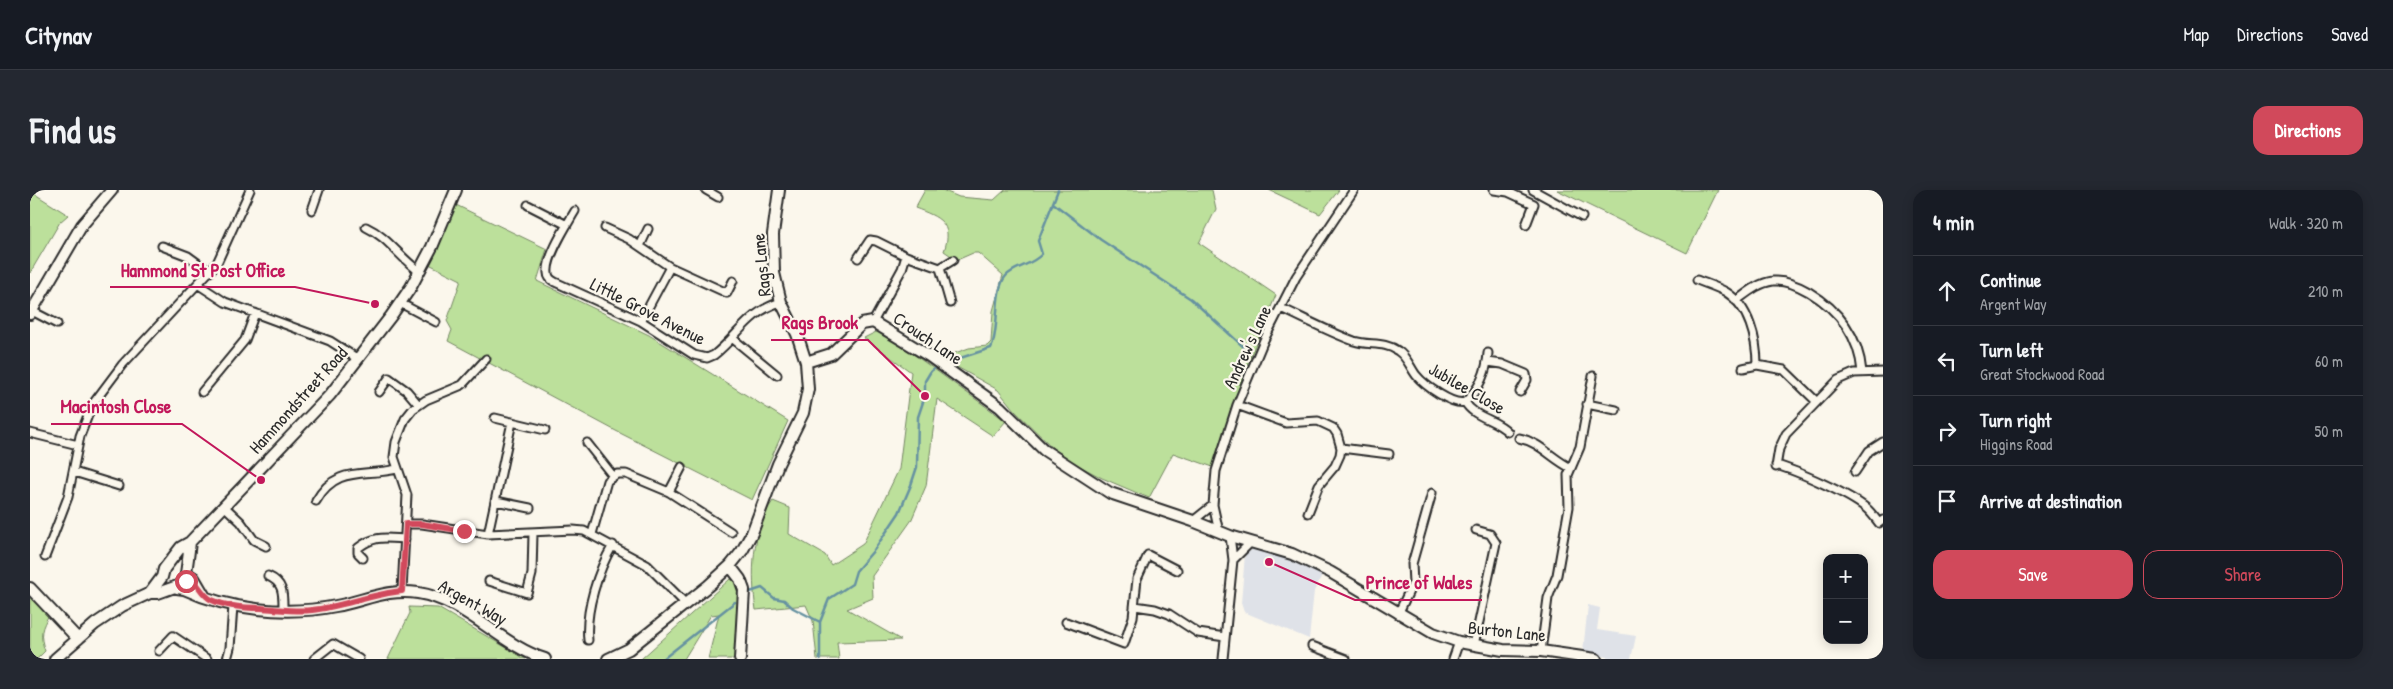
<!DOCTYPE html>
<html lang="en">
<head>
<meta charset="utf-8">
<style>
	body { margin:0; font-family:"Patrick Hand",sans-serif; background:#242831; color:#f1f3f6 }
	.controls { position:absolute; right:15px; bottom:15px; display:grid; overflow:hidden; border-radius:10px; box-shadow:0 2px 12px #0003 }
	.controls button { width:45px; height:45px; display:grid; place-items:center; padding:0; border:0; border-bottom:1px solid #363941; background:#171b24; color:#f1f3f6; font:25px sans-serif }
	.stop { position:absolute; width:15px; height:15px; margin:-11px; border:4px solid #d1495b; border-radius:50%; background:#fff }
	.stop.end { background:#d1495b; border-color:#fff; box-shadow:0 1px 5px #0008 }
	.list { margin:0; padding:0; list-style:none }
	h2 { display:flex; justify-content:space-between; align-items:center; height:65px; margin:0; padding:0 20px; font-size:21px }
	h2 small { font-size:16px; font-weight:400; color:#9ea1a6 }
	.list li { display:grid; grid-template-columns:32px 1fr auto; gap:15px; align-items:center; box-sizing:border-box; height:70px; padding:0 20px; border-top:1px solid #363941 }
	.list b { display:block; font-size:19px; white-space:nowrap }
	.list p { margin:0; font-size:16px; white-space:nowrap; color:#9ea1a6 }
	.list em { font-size:16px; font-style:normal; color:#9ea1a6 }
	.actions { display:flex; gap:10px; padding:15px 20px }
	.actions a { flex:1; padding:11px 0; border:1px solid #d1495b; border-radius:15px; text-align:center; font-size:18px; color:#d1495b }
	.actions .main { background:#d1495b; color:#fff }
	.icon { flex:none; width:28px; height:28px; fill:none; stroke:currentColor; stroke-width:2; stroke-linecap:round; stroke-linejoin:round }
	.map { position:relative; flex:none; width:1853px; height:469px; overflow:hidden; border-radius:15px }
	header { display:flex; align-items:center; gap:30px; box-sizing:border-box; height:70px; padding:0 25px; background:#171b24; border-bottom:1px solid #363941 }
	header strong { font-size:24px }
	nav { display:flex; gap:28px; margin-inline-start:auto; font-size:18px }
	.intro { display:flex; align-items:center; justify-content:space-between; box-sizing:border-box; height:120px; padding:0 30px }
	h1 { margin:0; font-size:35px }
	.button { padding:12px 22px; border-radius:15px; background:#d1495b; color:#fff; font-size:18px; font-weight:700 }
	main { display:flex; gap:30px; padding:0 30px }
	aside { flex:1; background:#171b24; border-radius:15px; box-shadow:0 2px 12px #0003 }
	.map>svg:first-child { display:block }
	.built { fill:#dfe2e8 }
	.green { fill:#bce09b; stroke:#748663 }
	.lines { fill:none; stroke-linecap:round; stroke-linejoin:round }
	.stream { stroke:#6692a1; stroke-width:2.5 }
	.street-casing { stroke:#2b2b2b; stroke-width:11 }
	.secondary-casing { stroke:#2b2b2b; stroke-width:14 }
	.street { stroke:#fbf7ec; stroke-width:7 }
	.secondary { stroke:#fbf7ec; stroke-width:10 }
	.route { stroke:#d1495b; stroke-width:6 }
	.labels { text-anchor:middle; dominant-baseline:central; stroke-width:4.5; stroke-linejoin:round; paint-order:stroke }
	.street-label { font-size:18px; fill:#2b2b2b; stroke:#fbf7ec }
	.leader { fill:none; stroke:#c2185b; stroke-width:2 }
	.callout-dot { fill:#c2185b; stroke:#fbf7ec; stroke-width:2 }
	.callout-label { font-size:19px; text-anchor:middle; font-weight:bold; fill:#c2185b; stroke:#fbf7ec; stroke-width:4.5; stroke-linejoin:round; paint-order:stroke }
</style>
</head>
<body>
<header>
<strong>Citynav</strong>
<nav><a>Map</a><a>Directions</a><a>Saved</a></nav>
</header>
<div class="intro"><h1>Find us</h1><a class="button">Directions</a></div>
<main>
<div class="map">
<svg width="1853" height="469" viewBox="0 0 1853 469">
	<rect width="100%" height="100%" fill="#fbf7ec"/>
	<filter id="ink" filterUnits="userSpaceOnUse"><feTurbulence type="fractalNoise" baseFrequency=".02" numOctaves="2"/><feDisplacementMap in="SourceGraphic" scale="10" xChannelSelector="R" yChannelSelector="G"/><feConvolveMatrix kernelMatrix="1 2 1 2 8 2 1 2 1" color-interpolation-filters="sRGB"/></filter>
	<g filter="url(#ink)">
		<path class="built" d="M 1225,358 L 1268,371 L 1293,383 L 1284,401 L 1279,449 L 1214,422 L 1211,413 L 1215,364 Z
			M 1558,415 L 1570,418 L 1567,440 L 1606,446 L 1601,469 L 1584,469 L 1553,461 Z"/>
		<path class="green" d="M 895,0 L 912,0 L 929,7 L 964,10 L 975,0 L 1182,0 L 1186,19 L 1169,53 L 1246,105 L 1215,180 L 1183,277 L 1143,263 L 1119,308 L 1072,288 L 1031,266 L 984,220 L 968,200 L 911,168 L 939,158 L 957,156 L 961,152 L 963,121 L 973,85 L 948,63 L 943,63 L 927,70 L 914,61 C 924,33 909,27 885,18 Z
			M 1239,0 L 1309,0 L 1290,24 Z
			M 1527,0 L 1688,0 L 1657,63 Z
			M 0,1 L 38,25 L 30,32 L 0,83 Z
			M 426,15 L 517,59 L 507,91 L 619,145 L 758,231 L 722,310 L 586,241 L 418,151 L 422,140 L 417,131 L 431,90 L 399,74 Z
			M 850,140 L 976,231 L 963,246 L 907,209 L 896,296 L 881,331 L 842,386 L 843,408 L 817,419 L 871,450 L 807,452 L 809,469 L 787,469 L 783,431 L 776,415 L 726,420 C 721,386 721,340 743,311 L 760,318 L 759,344 L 795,365 L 801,375 L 833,354 L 869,279 L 881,182 L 834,148 Z
			M 700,389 L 706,391 L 710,401 L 706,469 L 678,469 L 689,424 L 681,425 L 654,469 L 611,469 Z
			M 0,403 L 20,423 C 11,439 9,444 15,461 L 7,469 L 0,469 Z
			M 379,417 L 408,418 L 496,469 L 358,469 L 380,423 Z"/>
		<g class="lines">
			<path class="stream" d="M 1023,13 L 1071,50 L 1161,109 L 1216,159
				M 915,173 L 961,158 C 970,141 963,100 976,86 C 985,76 1001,76 1012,64 L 1008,51 L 1028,0
				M 717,403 L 732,398 L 744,408 L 754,410 L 763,418 L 790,432
				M 633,469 L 705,412
				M 790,469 L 790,432 L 799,409 L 822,394 L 826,381 L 844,360 L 869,323 L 881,295 L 887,277 L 888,227 L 895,206 L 895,191 L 901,181 L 908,176"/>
			<defs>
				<path id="street" d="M 676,0 L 688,7
					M 1464,0 L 1478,2 L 1504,14 L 1496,35
					M 1503,0 L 1552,27
					M 498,15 L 537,35
					M 282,20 L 289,0
					M 545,21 C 537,35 516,67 518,83 C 518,87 521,90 525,92 L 611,131 L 664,165 L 677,168 L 684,165 C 709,145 718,122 751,112
					M 336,37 C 358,47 370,68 389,81
					M 575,38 L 599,49 L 640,77 L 697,103 L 703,91
					M 132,56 L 158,66 L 180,82
					M 610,56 L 618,39
					M 828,68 L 840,50 L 846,51 L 876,66 L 910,78 L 920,113
					M 910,78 L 923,70
					M 1667,90 C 1677,94 1687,97 1696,102 C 1719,116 1727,150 1727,175 L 1754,180 L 1786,211
					M 169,95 L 195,112 L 300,151 L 328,169
					M 1706,111 C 1717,103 1728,93 1743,91 C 1755,90 1769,96 1779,102 C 1809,120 1829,147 1832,182
					M 370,113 L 406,132
					M 1251,118 C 1275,129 1299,142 1324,151 C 1339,156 1354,151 1368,161 C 1377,167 1380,177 1386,185 C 1394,195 1423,216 1435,212 C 1444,228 1466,229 1478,242
					M 2,121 L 27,134
					M 611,131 L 640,77
					M 843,132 L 872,79 L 876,66
					M 702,148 L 747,185
					M 1458,172 L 1472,174 L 1496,184 L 1497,190 L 1490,202
					M 1713,178 L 1727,175
					M 172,202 L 215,150 L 225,123
					M 349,202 L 359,188 L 377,201 L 388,214
					M 1435,212 C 1449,200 1457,181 1458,163
					M 1557,214 L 1586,220
					M 1207,215 L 1256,233 L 1288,231 L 1303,238 L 1307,244 L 1311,258 L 1310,265 L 1305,276 L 1289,295 L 1278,323
					M 465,228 L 515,240
					M 0,243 L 48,255
					M 1489,248 C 1510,252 1522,269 1541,278
					M 557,253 L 583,286
					M 1311,258 L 1359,264
					M 1746,275 C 1768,281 1819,304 1836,318 C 1841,322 1845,328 1849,333 L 1853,330
					M 1746,277 L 1749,259 L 1756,244 L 1808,190 L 1824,183 L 1853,182
					M 44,282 L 89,296
					M 1825,282 L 1839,261 L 1853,252
					M 639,302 L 652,277
					M 286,311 C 306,275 334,287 367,279
					M 466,311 L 500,318
					M 194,316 L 211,332 L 224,350 L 236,356
					M 1163,331 L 1183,315
					M 376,334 L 392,334 L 458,344 L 543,340 L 554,341 L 617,375 L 656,414
					M 1189,342 L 1183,315 L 1186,281 L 1207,215 L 1234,150 L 1266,87 L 1324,0
					M 458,344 L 482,232
					M 562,344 L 577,291 L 587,284 L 596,284 L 639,302 L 701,342
					M 15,367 L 38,307 L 50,246 L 62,215 L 92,175 L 187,73 L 220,0
					M 333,368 L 328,363 L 328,358 C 345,345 355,348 375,349
					M 1203,370 L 1221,352
					M 238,386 C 254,393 253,404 253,419
					M 459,391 L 497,403 L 502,384 L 503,343
					M 372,401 L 377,305 L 364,267 L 366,252 L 375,229 L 383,219 L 396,210 L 432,195 L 456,169
					M 1105,416 L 1125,419 L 1139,424 L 1168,443 L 1195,447
					M 1368,424 L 1383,393 L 1382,374 L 1402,303
					M 1036,432 L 1094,454 L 1103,427 L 1107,389 L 1118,365 L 1147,380
					M 558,450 C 555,421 568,380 583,355
					M 1444,455 L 1466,353 L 1460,344 L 1446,340
					M 1282,456 L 1316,469
					M 129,461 L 143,446 L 177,469
					M 1511,461 L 1518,408 L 1527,385 L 1539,317 L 1538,285 L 1550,257 L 1563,186
					M 197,469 L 200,458 L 203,416
					M 284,469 L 303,454 L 329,469
					M 1193,469 L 1203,370 L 1200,346
					M 1423,469 L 1429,452"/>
				<path id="secondary" d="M 0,124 L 52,35 L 82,0
					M 776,172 L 801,164 L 832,134 L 843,132 L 899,166 L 970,217 L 1014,260 L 1080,303 L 1163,331 L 1200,346 L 1262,364 L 1300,382 L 1403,443 L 1429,452 L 1473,460 L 1511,461 L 1566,469
					M 700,376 L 710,389 L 714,400 L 710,469
					M 156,383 L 164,388 L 174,405
					M 0,398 L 48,449
					M 147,398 L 154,399 C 199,420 256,426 306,416 C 334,411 358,398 388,403 C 436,410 470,455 515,469
					M 120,403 L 132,387 L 134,379 L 151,357 L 160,352 L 300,205 L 361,126 L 381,97 L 402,57 L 426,0
					M 25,469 L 65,434 L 92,416 L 120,403 L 128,403 L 153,394 C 156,390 159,360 160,352
					M 578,469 L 599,459 L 610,450 L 678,396 L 700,376 L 712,361 L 722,343 L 748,274 L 773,223 L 778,199 L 776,172 L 767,144 L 751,112 L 744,83 L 743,44 L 749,0"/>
			</defs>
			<use href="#street" class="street-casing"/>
			<use href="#secondary" class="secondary-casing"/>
			<use href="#street" class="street"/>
			<use href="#secondary" class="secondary"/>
		</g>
	</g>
	<g class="lines" filter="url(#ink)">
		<path class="route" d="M 156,391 L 156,383 C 167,390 171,405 182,410 C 197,417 215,418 231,418 C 248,419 265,422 282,420 C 312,417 341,404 372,401 L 376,334 L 392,334 L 434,341"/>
	</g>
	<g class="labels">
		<g class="street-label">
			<text transform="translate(731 75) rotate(-96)">Rags Lane</text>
			<text transform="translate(618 121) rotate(27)">Little Grove Avenue</text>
			<text transform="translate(898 148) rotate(34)">Crouch Lane</text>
			<text transform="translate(1217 157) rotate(-65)">Andrew's Lane</text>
			<text transform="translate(1437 198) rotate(30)">Jubilee Close</text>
			<text transform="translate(268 210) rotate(-48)">Hammondstreet Road</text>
			<text transform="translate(443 412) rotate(29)">Argent Way</text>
			<text transform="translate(1477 441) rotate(6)">Burton Lane</text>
		</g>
	</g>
	<path class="leader" d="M345 114L265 97H80M895 206L838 150H741M231 290L152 234H21M1239 372L1325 410H1452"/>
	<g class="callout-dot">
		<circle cx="345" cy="114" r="5"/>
		<circle cx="895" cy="206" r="5"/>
		<circle cx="231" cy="290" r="5"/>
		<circle cx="1239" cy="372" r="5"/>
	</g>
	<g class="callout-label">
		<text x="173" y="87">Hammond St Post Office</text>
		<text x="790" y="139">Rags Brook</text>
		<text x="86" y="223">Macintosh Close</text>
		<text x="1389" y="399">Prince of Wales</text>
	</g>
</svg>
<div class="controls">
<button>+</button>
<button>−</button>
</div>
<div class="stop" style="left:156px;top:391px"></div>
<div class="stop end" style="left:434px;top:341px"></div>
</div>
<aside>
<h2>4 min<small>Walk · 320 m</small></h2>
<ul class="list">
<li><svg class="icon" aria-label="ahead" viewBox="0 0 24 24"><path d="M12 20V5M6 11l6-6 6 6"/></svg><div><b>Continue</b><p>Argent Way</p></div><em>210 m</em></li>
<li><svg class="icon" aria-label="left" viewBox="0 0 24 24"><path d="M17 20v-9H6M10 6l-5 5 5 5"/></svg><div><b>Turn left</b><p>Great Stockwood Road</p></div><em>60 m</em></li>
<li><svg class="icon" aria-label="right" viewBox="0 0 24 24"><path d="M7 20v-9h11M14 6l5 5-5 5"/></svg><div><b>Turn right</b><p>Higgins Road</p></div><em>50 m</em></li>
<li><svg class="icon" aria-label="arrive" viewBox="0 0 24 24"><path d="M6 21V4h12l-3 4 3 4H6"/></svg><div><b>Arrive at destination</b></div></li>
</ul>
<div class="actions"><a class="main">Save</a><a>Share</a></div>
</aside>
</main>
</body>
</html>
